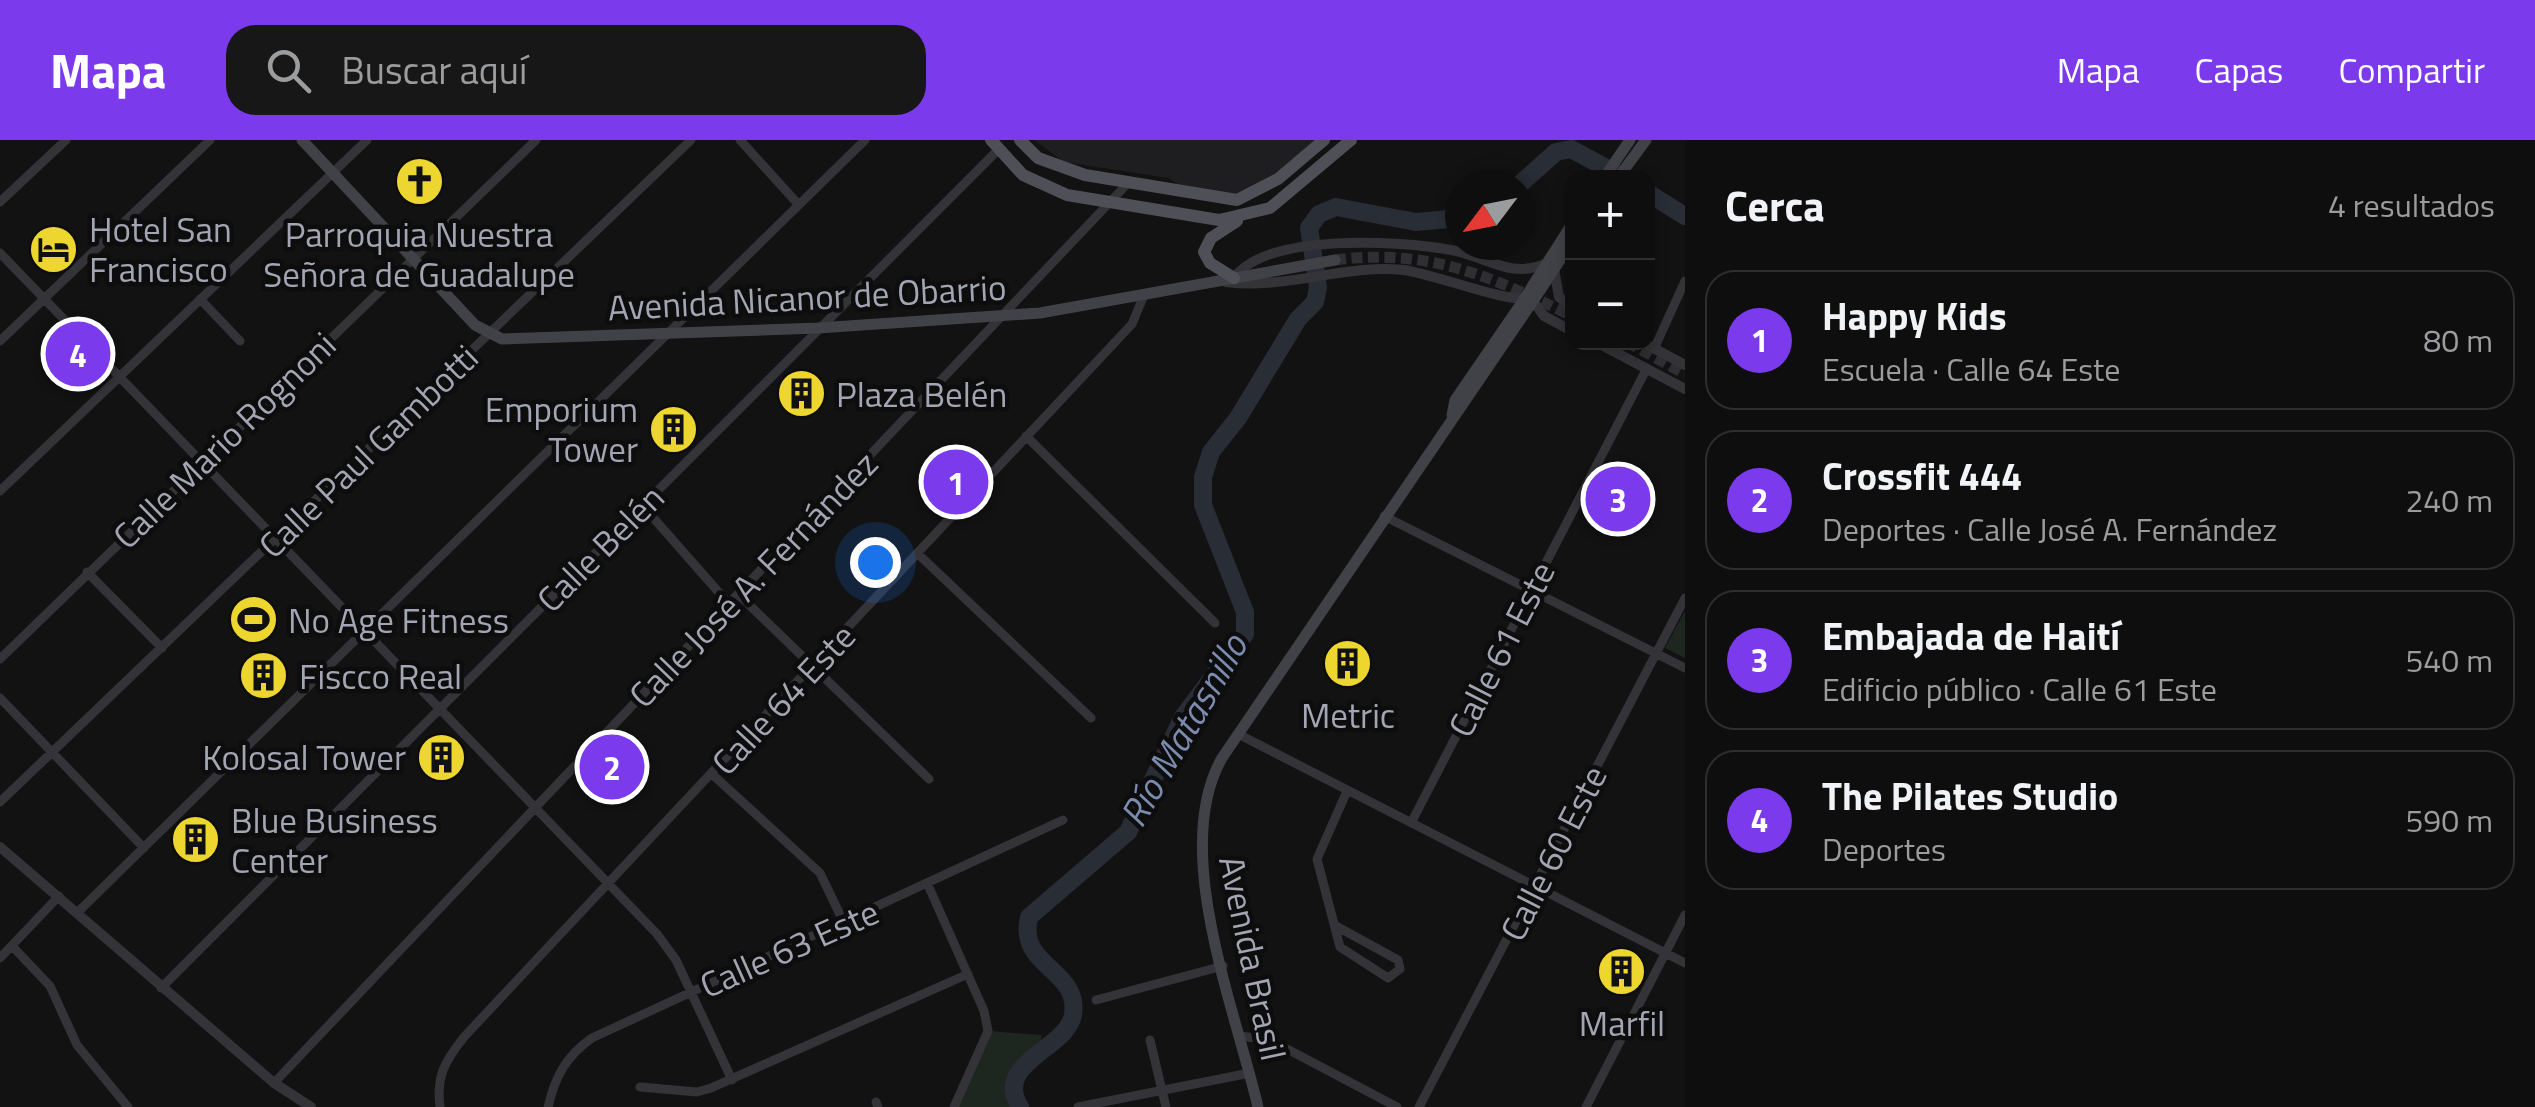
<!DOCTYPE html>
<html lang="es">
<head>
<meta charset="utf-8">
<style>
	body { margin:0; font-family:"Titillium Web",sans-serif; background:#171717; color:#f1f3f6 }
	.controls { position:absolute; right:30px; top:30px; display:grid; overflow:hidden; border-radius:20px; box-shadow:0 5px 15px #0003 }
	.controls button { width:90px; height:90px; display:grid; place-items:center; padding:0; border:0; border-bottom:2px solid #2e2e2e; background:#0e0e0e; color:#f1f3f6; font:50px sans-serif }
	.compass { position:absolute; left:1445px; top:30px; width:90px; height:90px; border-radius:50%; background:#0e0e0e; box-shadow:0 5px 15px #0003; rotate:238deg }
	.you { position:absolute; left:875px; top:422px; width:35px; height:35px; margin:-25px; border:8px solid #fff; border-radius:50%; background:#1a73e8; box-shadow:0 0 0 15px #1a73e833 }
	.badge { display:grid; place-items:center; width:65px; height:65px; border-radius:50%; background:#7c3aed; color:#fff; font-size:32px; font-weight:700 }
	.pin { position:absolute; translate:-50% -50%; border:5px solid #fff; box-shadow:0 2px 10px #0006 }
	.list { margin:0; padding:0; list-style:none }
	h2 { display:flex; justify-content:space-between; align-items:center; height:130px; margin:0; padding:0 40px; font-size:42px }
	h2 small { font-size:32px; font-weight:400; color:#9b9c9e }
	.list li { display:grid; grid-template-columns:65px 1fr auto; gap:30px; align-items:center; box-sizing:border-box; height:140px; margin:0 20px 20px; padding:0 20px; border:2px solid #2e2e2e; border-radius:30px }
	.list b { display:block; font-size:38px; white-space:nowrap }
	.list p { margin:0; font-size:32px; white-space:nowrap; color:#9b9c9e }
	.list em { font-size:32px; font-style:normal; color:#9b9c9e }
	.icon { flex:none; width:55px; height:55px; fill:none; stroke:currentColor; stroke-width:2; stroke-linecap:round; stroke-linejoin:round }
	.map { position:relative; flex:none; width:1685px; height:967px; overflow:hidden }
	header { display:flex; align-items:center; gap:60px; box-sizing:border-box; height:140px; padding:0 50px; background:#7c3aed; color:#fff }
	header strong { font-size:48px }
	nav { display:flex; gap:55px; margin-inline-start:auto; font-size:35px }
	.search { width:700px; height:90px; background:#171717; display:flex; align-items:center; gap:25px; box-sizing:border-box; padding:0 35px; border-radius:30px; color:#9b9c9e; font-size:38px }
	main { display:flex }
	aside { flex:1; background:#0e0e0e }
	.map>svg:first-child { display:block }
	.built { fill:#1e1e20 }
	.green { fill:#1e2620 }
	.lines { fill:none; stroke-linecap:round; stroke-linejoin:round }
	.river { stroke:#282d36; stroke-width:18 }
	.secondary-tunnel { stroke:#2f2f33; stroke-width:11; stroke-dasharray:11 5.5; stroke-linecap:butt }
	.minor { stroke:#333338; stroke-width:9 }
	.tertiary { stroke:#333338; stroke-width:10 }
	.secondary { stroke:#414148; stroke-width:11 }
	.primary { stroke:#4f4f57; stroke-width:12 }
	.secondary-bridge { stroke:#414148; stroke-width:11 }
	.labels { text-anchor:middle; dominant-baseline:central; stroke-width:9; stroke-linejoin:round; paint-order:stroke }
	.poi-label { font-size:35px; fill:#a3a5b3; stroke:#0d0d0e; text-anchor:start }
	.street-label { font-size:35px; fill:#a3a5b3; stroke:#0d0d0e }
	.water-label { font-size:38px; font-style:italic; fill:#7a8bae; stroke:#0d0d0e }
</style>
</head>
<body>
<header>
<strong>Mapa</strong>
<div class="search"><svg class="icon" aria-label="search" viewBox="0 0 24 24"><circle cx="10" cy="10" r="6"/><path d="M15 15l6 6"/></svg>Buscar aquí</div>
<nav><a>Mapa</a><a>Capas</a><a>Compartir</a></nav>
</header>
<main>
<div class="map">
<svg width="1685" height="967" viewBox="0 0 1685 967">
	<rect width="100%" height="100%" fill="#121213"/>
	<path class="built" d="M 1034,0 L 1319,0 L 1244,58 L 1198,56 L 1168,38 L 1064,22 Z"/>
	<path class="green" d="M 1685,471 L 1685,518 L 1665,508 Z
		M 988,891 L 1041,895 L 1042,914 L 1028,926 L 1014,967 L 954,967 Z"/>
	<g class="lines">
		<path class="river" d="M 1519,45 L 1556,12 L 1571,9 L 1623,37
			M 1648,53 L 1685,76
			M 1020,967 C 992,923 1067,909 1073,875 C 1080,828 1017,828 1029,777 L 1128,692 L 1183,577 L 1245,494 L 1245,472 L 1203,365 L 1203,337 L 1211,312 L 1238,278 L 1298,179 L 1315,162 L 1318,147 L 1309,88 L 1319,74 L 1336,67 L 1416,82 L 1460,78"/>
		<path class="secondary-tunnel" d="M 1335,120 C 1429,108 1490,136 1572,176
			M 1627,202 L 1685,234"/>
		<path class="minor" d="M 740,0 L 798,64
			M 0,62 L 66,0
			M 0,113 L 657,794 L 676,820 L 732,940
			M 200,159 L 240,201
			M 0,201 L 210,0
			M 1654,209 L 1685,141
			M 1026,296 L 1215,483
			M 0,351 L 367,0
			M 642,365 L 729,464
			M 1384,376 L 1685,528
			M 917,413 L 1091,578
			M 87,432 L 162,508
			M 738,454 L 929,639
			M 0,519 L 536,0
			M 0,558 L 144,708
			M 1238,594 L 1685,823
			M 713,635 L 820,733 L 844,783
			M 0,662 L 691,0
			M 1411,683 L 1647,228
			M 928,745 L 984,871 L 988,891 L 954,967
			M 77,773 L 865,0
			M 1336,786 L 1398,820 L 1400,829 L 1388,838 L 1340,807 L 1317,719 L 1347,651
			M 12,806 L 50,846 L 77,905 L 128,967
			M 0,818 L 59,756
			M 161,848 L 998,10
			M 1096,860 L 1223,826
			M 1240,896 L 1270,900 L 1397,967
			M 1150,900 L 1166,967
			M 274,943 L 1128,43
			M 640,947 L 697,952 L 711,948 L 968,834
			M 876,962 L 878,967
			M 440,967 C 436,936 445,921 464,897 L 1132,184 L 1144,155
			M 548,967 C 555,937 566,916 592,898 L 1063,680
			M 1078,967 L 1250,933
			M 1419,967 L 1685,458
			M 1586,967 L 1685,775"/>
		<path class="tertiary" d="M 1554,129 L 1559,157 L 1572,167
			M 1234,138 C 1267,92 1400,101 1451,110 C 1487,116 1510,140 1547,123
			M 1226,142 C 1285,150 1344,124 1404,130 C 1433,134 1506,162 1525,158
			M 1533,161 L 1544,176 L 1572,191
			M 1596,202 L 1685,249
			M 1642,202 L 1685,225
			M 0,707 L 274,943 L 311,967"/>
		<path class="secondary" d="M 302,0 L 475,185 L 502,199 L 818,188 L 1040,173 L 1335,120
			M 1604,38 L 1630,0
			M 1618,38 L 1646,0
			M 1533,145 L 1572,84
			M 1541,149 L 1572,102
			M 1452,275 L 1455,260 L 1525,158
			M 1258,967 C 1235,868 1170,709 1222,618 L 1533,161"/>
		<path class="primary" d="M 991,0 L 1023,35 L 1067,55 L 1219,80 L 1270,68 L 1351,0
			M 1020,0 L 1038,18 L 1085,35 L 1237,60 L 1278,39 L 1324,0
			M 1234,138 L 1210,123 L 1204,112 L 1211,98 L 1237,81"/>
		<path class="secondary-bridge" d="M 1525,158 L 1533,145
			M 1533,161 L 1541,149"/>
	</g>
	<defs>
		<symbol id="church-disc" viewBox="-11 -11 22 22"><circle r="9.5" fill="#edd630" stroke="#0d0d0e"/><path d="M-1.2-6h2.4v3.5h3.3v2.4h-3.3V6h-2.4V-.1h-3.3v-2.4h3.3Z" fill="#111"/></symbol>
		<symbol id="hotel-disc" viewBox="-11 -11 22 22"><circle r="9.5" fill="#edd630" stroke="#0d0d0e"/><path d="M-6-4.5h1.5V1H6V5H4.5V3h-9V5H-6ZM-4 0a1.8 1.8 0 1 1 3.6 0ZM.5 0V-2.5h3Q6-2.5 6 0Z" fill="#111"/></symbol>
		<symbol id="building-disc" viewBox="-11 -11 22 22"><circle r="9.5" fill="#edd630" stroke="#0d0d0e"/><path d="M-4-6H4V6H1V3H-1V6H-4ZM-2.5-4.3h1.7v1.8h-1.7ZM.8-4.3h1.7v1.8H.8ZM-2.5-1h1.7V.8h-1.7ZM.8-1h1.7V.8H.8Z" fill="#111"/></symbol>
		<symbol id="stadium-disc" viewBox="-11 -11 22 22"><circle r="9.5" fill="#edd630" stroke="#0d0d0e"/><path d="M0-5a6.5 5 0 1 0 0 10a6.5 5 0 1 0 0-10ZM-3.5-1.8h7v3.6h-7Z" fill="#111"/></symbol>
	</defs>
	<g fill-rule="evenodd">
		<use href="#church-disc" x="392" y="14" width="55" height="55"/>
		<use href="#hotel-disc" x="26" y="82" width="55" height="55"/>
		<use href="#building-disc" x="774" y="226" width="55" height="55"/>
		<use href="#building-disc" x="646" y="262" width="55" height="55"/>
		<use href="#stadium-disc" x="226" y="452" width="55" height="55"/>
		<use href="#building-disc" x="1320" y="496" width="55" height="55"/>
		<use href="#building-disc" x="236" y="508" width="55" height="55"/>
		<use href="#building-disc" x="414" y="590" width="55" height="55"/>
		<use href="#building-disc" x="168" y="672" width="55" height="55"/>
		<use href="#building-disc" x="1594" y="804" width="55" height="55"/>
	</g>
	<g class="labels">
		<g class="poi-label">
			<text x="89" y="89">Hotel San<tspan x="89" dy="40">Francisco</tspan></text>
			<text x="419" y="94" text-anchor="middle">Parroquia Nuestra<tspan x="419" dy="40">Señora de Guadalupe</tspan></text>
			<text x="836" y="254">Plaza Belén</text>
			<text x="638" y="269" text-anchor="end">Emporium<tspan x="638" dy="40">Tower</tspan></text>
			<text x="288" y="480">No Age Fitness</text>
			<text x="299" y="536">Fiscco Real</text>
			<text x="1348" y="575" text-anchor="middle">Metric</text>
			<text x="406" y="617" text-anchor="end">Kolosal Tower</text>
			<text x="231" y="680">Blue Business<tspan x="231" dy="40">Center</tspan></text>
			<text x="1622" y="883" text-anchor="middle">Marfil</text>
		</g>
		<g class="street-label">
			<text transform="translate(807 157) rotate(-3)">Avenida Nicanor de Obarrio</text>
			<text transform="translate(224 300) rotate(-44)">Calle Mario Rognoni</text>
			<text transform="translate(368 311) rotate(-44)">Calle Paul Gambotti</text>
			<text transform="translate(600 408) rotate(-45)">Calle Belén</text>
			<text transform="translate(753 439) rotate(-46)">Calle José A. Fernández</text>
			<text transform="translate(1501 509) rotate(-63)">Calle 61 Este</text>
			<text transform="translate(783 559) rotate(-47)">Calle 64 Este</text>
			<text transform="translate(1553 713) rotate(-63)">Calle 60 Este</text>
			<text transform="translate(789 808) rotate(-24)">Calle 63 Este</text>
			<text transform="translate(1253 818) rotate(78)">Avenida Brasil</text>
		</g>
		<g class="water-label">
			<text transform="translate(1183 590) rotate(-60)">Río Matasnillo</text>
		</g>
	</g>
</svg>
<div class="controls">
<button>+</button>
<button>−</button>
</div>
<svg class="compass" viewBox="-18 -18 36 36"><path d="M0-13l5 13h-10z" fill="#e53935"/><path d="M0 13l5-13h-10z" fill="#9b9c9e"/></svg>
<div class="you"></div>
<div class="pin badge" style="left:956px;top:342px">1</div>
<div class="pin badge" style="left:612px;top:627px">2</div>
<div class="pin badge" style="left:1618px;top:359px">3</div>
<div class="pin badge" style="left:78px;top:214px">4</div>
</div>
<aside>
<h2>Cerca<small>4 resultados</small></h2>
<ul class="list">
<li><span class="badge">1</span><div><b>Happy Kids</b><p>Escuela · Calle 64 Este</p></div><em>80 m</em></li>
<li><span class="badge">2</span><div><b>Crossfit 444</b><p>Deportes · Calle José A. Fernández</p></div><em>240 m</em></li>
<li><span class="badge">3</span><div><b>Embajada de Haití</b><p>Edificio público · Calle 61 Este</p></div><em>540 m</em></li>
<li><span class="badge">4</span><div><b>The Pilates Studio</b><p>Deportes</p></div><em>590 m</em></li>
</ul>
</aside>
</main>
</body>
</html>
